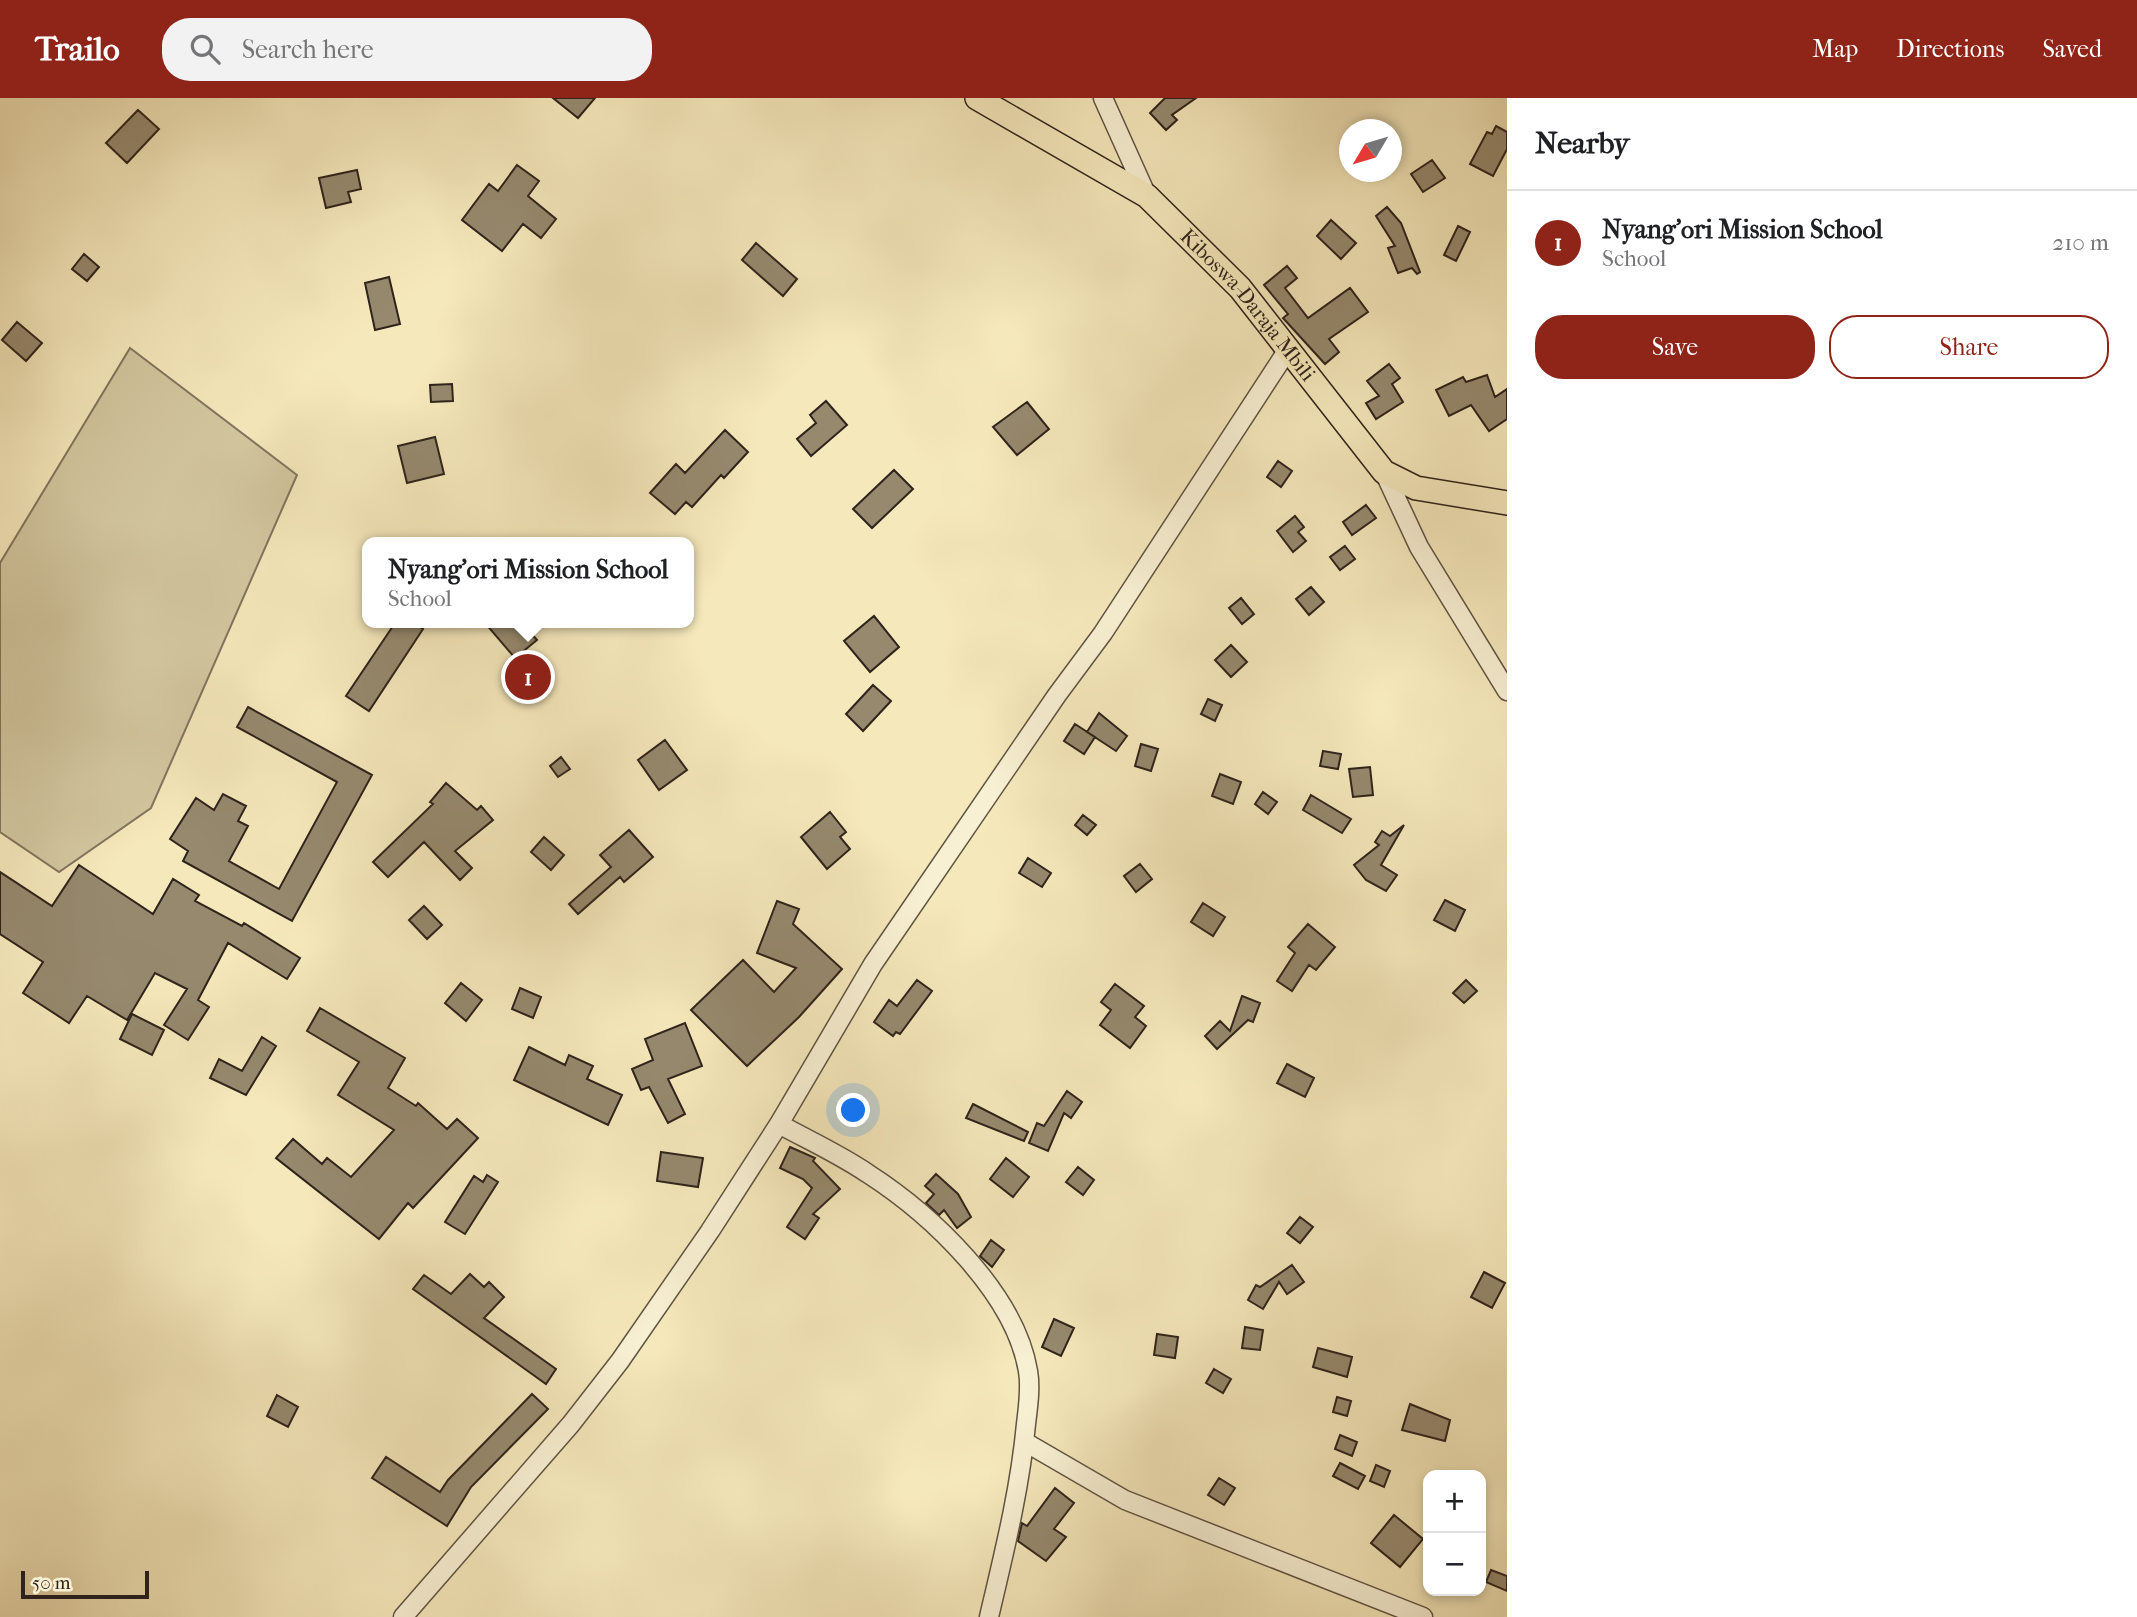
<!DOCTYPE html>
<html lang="en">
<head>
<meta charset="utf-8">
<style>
	body { margin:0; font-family:"IM FELL French Canon",serif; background:#f2f2f2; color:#202124 }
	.controls { position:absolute; right:21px; bottom:21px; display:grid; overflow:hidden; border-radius:14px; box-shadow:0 4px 10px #0003 }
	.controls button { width:63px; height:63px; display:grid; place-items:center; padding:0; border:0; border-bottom:2px solid #e0e0e0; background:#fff; color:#202124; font:35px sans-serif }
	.compass { position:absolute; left:1339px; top:21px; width:63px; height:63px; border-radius:50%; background:#fff; box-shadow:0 4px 10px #0003; rotate:232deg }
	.scale { position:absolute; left:21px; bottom:18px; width:128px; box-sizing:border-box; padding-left:7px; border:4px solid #2f231b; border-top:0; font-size:19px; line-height:24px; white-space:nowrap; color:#2f231b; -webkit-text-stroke:5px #f8f0d3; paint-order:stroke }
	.you { position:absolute; left:854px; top:1013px; width:24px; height:24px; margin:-18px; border:5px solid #fff; border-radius:50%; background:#1a73e8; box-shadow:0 0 0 10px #1a73e833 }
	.badge { display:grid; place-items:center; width:46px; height:46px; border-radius:50%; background:#8f2418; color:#fff; font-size:23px; font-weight:700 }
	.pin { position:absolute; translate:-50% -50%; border:4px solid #fff; box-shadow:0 2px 7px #0006 }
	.popup { position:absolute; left:362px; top:439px; width:332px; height:91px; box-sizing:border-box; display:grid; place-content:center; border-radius:14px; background:#fff; filter:drop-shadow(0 2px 5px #0005); font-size:23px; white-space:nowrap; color:#757577 }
	.popup b { font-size:26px; color:#202124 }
	.popup::after { content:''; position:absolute; left:50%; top:100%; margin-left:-14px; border:14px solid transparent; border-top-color:#fff }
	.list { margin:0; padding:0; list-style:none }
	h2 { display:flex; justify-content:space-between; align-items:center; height:91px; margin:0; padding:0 28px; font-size:30px }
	h2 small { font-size:23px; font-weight:400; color:#757577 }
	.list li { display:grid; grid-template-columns:46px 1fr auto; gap:21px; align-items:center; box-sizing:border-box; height:105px; padding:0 28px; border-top:2px solid #e0e0e0 }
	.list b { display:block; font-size:26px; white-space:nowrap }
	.list p { margin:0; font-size:23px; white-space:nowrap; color:#757577 }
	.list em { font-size:23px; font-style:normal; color:#757577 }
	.actions { display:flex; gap:14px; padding:21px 28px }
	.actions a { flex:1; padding:16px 0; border:2px solid #8f2418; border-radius:28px; text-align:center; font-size:24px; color:#8f2418 }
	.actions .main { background:#8f2418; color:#fff }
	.icon { flex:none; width:38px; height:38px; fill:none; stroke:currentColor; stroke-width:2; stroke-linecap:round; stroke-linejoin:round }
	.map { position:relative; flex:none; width:1507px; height:1519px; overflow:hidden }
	header { display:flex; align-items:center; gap:42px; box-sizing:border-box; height:98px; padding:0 35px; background:#8f2418; color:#fff }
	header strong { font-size:33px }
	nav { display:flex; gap:38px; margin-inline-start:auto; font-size:24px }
	.search { width:490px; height:63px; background:#f2f2f2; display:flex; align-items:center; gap:18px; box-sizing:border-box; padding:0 24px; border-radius:28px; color:#757577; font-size:26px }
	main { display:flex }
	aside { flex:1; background:#fff }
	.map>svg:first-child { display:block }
	.green { fill:#d3c7a0; stroke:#81755e; stroke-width:2 }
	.building { fill:#96896e; stroke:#2f231b; stroke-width:2 }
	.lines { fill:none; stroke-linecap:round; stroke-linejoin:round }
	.minor-casing { stroke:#605443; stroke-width:21 }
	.major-casing { stroke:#2f231b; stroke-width:26 }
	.minor { stroke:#f8f0d3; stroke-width:18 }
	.major { stroke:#f5e8bb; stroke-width:23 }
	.labels { text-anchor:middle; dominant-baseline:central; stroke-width:5; stroke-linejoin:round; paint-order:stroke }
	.street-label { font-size:21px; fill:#2f231b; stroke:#f8f0d3 }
</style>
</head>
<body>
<header>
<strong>Trailo</strong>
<div class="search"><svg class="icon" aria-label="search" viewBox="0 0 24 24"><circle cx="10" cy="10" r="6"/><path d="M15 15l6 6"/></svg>Search here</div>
<nav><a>Map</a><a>Directions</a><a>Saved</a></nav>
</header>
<main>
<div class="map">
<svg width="1507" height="1519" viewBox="0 0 1507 1519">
	<rect width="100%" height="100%" fill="#f5e8bb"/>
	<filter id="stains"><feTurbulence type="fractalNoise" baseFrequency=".00286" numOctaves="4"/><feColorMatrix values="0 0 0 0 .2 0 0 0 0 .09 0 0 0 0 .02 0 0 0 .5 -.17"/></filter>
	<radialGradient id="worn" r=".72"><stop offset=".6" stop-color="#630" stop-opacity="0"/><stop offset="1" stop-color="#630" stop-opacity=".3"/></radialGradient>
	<path class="green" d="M 130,250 L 297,377 L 151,710 L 59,774 L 0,734 L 0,465 Z"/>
	<path class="building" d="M 553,0 L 595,0 L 578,20 Z
		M 1165,0 L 1196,0 L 1172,17 L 1177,22 L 1166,32 L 1150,15 Z
		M 138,12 L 159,31 L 127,65 L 106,45 Z
		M 1496,28 L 1507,34 L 1507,51 L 1493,78 L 1470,66 L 1487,34 L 1492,36 Z
		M 1432,62 L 1445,80 L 1423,94 L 1411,76 Z
		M 517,67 L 539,83 L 528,98 L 556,121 L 541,140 L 523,126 L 502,153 L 462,122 L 489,86 L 498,93 Z
		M 357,72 L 361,91 L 348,94 L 351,104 L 326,110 L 319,80 Z
		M 1387,109 L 1401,125 L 1420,174 L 1417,176 L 1412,170 L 1398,175 L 1388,150 L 1395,148 L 1376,118 Z
		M 1331,122 L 1356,145 L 1341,161 L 1317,138 Z
		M 1458,128 L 1470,134 L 1456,163 L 1444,157 Z
		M 756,145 L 797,181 L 783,198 L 742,162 Z
		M 84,156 L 99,169 L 87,183 L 72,171 Z
		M 1287,168 L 1297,180 L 1285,190 L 1308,220 L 1350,190 L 1368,214 L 1329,241 L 1339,254 L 1325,266 L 1283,220 L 1288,216 L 1264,187 Z
		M 389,179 L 400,226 L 375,232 L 365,185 Z
		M 17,224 L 42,245 L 26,263 L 2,242 Z
		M 1389,266 L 1400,280 L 1392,286 L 1403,304 L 1376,321 L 1366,305 L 1379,298 L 1367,283 Z
		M 1487,277 L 1495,299 L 1507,291 L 1507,321 L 1489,333 L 1471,307 L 1449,318 L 1436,292 L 1463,279 L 1466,284 Z
		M 452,286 L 453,303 L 431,304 L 430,287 Z
		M 826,303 L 847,327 L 811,358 L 797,341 L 816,325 L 810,317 Z
		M 1027,304 L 1049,331 L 1017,357 L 993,329 Z
		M 725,332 L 748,354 L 724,380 L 721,377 L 692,409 L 686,404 L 675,416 L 650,395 L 676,366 L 685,375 Z
		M 435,339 L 444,376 L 407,385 L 398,348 Z
		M 1278,363 L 1292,373 L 1281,389 L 1267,379 Z
		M 894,372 L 913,391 L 872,430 L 853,411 Z
		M 1366,407 L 1376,420 L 1352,437 L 1343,424 Z
		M 1295,418 L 1304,429 L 1298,434 L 1306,443 L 1293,454 L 1277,433 Z
		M 1345,448 L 1355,461 L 1340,472 L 1330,459 Z
		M 1311,489 L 1324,504 L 1309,517 L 1296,501 Z
		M 1241,500 L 1254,516 L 1242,526 L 1229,510 Z
		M 874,518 L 899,549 L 870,574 L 844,543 Z
		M 395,525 L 414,525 L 423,531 L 369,613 L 346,598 Z
		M 485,525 L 522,525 L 537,542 L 515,560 Z
		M 1231,547 L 1247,564 L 1231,579 L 1215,562 Z
		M 873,587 L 891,603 L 863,633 L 846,616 Z
		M 1208,601 L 1222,607 L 1215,623 L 1201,616 Z
		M 248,609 L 372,677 L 292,823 L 183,763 L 188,753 L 170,741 L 196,700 L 214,712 L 223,696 L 246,708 L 238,723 L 248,728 L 229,763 L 279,791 L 337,684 L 237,629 Z
		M 1099,615 L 1127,638 L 1116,653 L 1087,634 Z
		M 1075,626 L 1095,639 L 1084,656 L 1064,643 Z
		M 665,642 L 687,672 L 659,692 L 638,662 Z
		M 1141,646 L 1158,651 L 1151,673 L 1135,668 Z
		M 1323,653 L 1341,656 L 1338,671 L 1320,668 Z
		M 561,659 L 570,671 L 558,679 L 550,668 Z
		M 1370,669 L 1373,697 L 1353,699 L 1349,671 Z
		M 1220,676 L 1241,684 L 1233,706 L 1212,698 Z
		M 446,685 L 477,712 L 481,708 L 493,722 L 455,753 L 472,770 L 460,782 L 424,744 L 388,779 L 373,764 L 433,706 L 430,704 Z
		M 1263,694 L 1277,704 L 1268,716 L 1255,706 Z
		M 1311,697 L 1351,721 L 1342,735 L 1303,712 Z
		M 830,714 L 846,734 L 840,739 L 850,751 L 827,771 L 801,739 Z
		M 1083,717 L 1096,727 L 1087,737 L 1075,727 Z
		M 1404,727 L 1381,767 L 1397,777 L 1386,793 L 1366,782 L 1354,767 L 1379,747 L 1375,744 L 1382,733 L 1390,738 Z
		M 629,732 L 653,759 L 624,784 L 620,779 L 578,816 L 569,806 L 611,769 L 600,757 Z
		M 544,739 L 564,757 L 551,772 L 531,754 Z
		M 1028,760 L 1051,775 L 1042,789 L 1019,775 Z
		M 1140,766 L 1152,781 L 1136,794 L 1124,778 Z
		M 79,767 L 153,816 L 173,781 L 199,797 L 195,803 L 242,828 L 244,825 L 300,860 L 287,881 L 228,845 L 198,902 L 209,909 L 188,942 L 164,927 L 187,891 L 155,875 L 127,922 L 87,898 L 69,925 L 23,895 L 43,864 L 0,836 L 0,774 L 52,808 Z
		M 1445,802 L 1465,812 L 1455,833 L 1434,822 Z
		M 777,803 L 799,811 L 793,826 L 842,871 L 799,919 L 747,968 L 691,912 L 743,862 L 774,894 L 796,870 L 757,855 Z
		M 1203,805 L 1225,819 L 1213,838 L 1191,824 Z
		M 424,808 L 442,827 L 427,841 L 409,822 Z
		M 1308,826 L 1335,849 L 1316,872 L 1309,867 L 1292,893 L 1277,883 L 1295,855 L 1288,849 Z
		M 917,882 L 932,893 L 900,936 L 896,934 L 893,938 L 874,924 L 889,902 L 897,908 Z
		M 1466,882 L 1477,893 L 1464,905 L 1453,895 Z
		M 461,885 L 482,902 L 466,923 L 445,905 Z
		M 1115,886 L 1144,908 L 1135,919 L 1146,928 L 1130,950 L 1100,927 L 1111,912 L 1101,904 Z
		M 520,890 L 541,899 L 533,920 L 512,911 Z
		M 1242,898 L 1260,905 L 1253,924 L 1248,922 L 1217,951 L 1205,938 L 1220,923 L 1230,933 Z
		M 320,910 L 405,960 L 388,990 L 416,1008 L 418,1005 L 447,1031 L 457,1021 L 478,1040 L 413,1110 L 408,1105 L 379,1141 L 276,1060 L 293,1041 L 322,1066 L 327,1060 L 351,1079 L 394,1032 L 338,997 L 359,964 L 307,933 Z
		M 132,916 L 164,932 L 152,957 L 120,941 Z
		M 685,925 L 702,968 L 668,981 L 685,1016 L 668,1025 L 649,989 L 641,992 L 632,971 L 653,962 L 645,941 Z
		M 262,939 L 276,948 L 246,997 L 210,980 L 219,961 L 242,973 Z
		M 529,949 L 565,967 L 569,957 L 593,968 L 587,981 L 622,997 L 608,1027 L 514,982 Z
		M 1287,966 L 1314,980 L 1305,999 L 1277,985 Z
		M 1067,993 L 1082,1004 L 1071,1020 L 1064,1015 L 1048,1053 L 1029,1045 L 1037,1025 L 1044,1028 Z
		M 973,1006 L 1028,1034 L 1024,1043 L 966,1020 Z
		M 790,1049 L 815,1060 L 813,1063 L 840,1091 L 813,1116 L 819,1120 L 805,1141 L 787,1129 L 812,1090 L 803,1081 L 780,1070 Z
		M 661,1054 L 703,1060 L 698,1089 L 657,1083 Z
		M 1006,1060 L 1029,1079 L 1013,1099 L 990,1081 Z
		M 1078,1069 L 1094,1082 L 1083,1097 L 1066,1084 Z
		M 936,1076 L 958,1096 L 971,1119 L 957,1130 L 944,1112 L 939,1117 L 926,1105 L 934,1096 L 925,1088 Z
		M 487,1077 L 498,1084 L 465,1136 L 445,1124 L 474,1078 L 483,1084 Z
		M 1300,1119 L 1313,1129 L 1300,1145 L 1287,1135 Z
		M 991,1142 L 1004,1152 L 992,1169 L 980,1158 Z
		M 1292,1167 L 1304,1184 L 1287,1196 L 1279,1184 L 1263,1211 L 1248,1202 L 1256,1187 L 1260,1189 Z
		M 1484,1174 L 1505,1185 L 1492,1210 L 1471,1199 Z
		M 470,1176 L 484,1189 L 489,1184 L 504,1199 L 484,1220 L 556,1271 L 546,1286 L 413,1191 L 424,1177 L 451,1196 Z
		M 1054,1221 L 1074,1230 L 1061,1258 L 1042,1249 Z
		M 1245,1229 L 1263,1232 L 1260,1252 L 1242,1250 Z
		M 1157,1236 L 1178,1239 L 1175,1260 L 1154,1257 Z
		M 1318,1250 L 1352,1259 L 1347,1279 L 1313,1269 Z
		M 1214,1271 L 1231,1281 L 1223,1295 L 1206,1285 Z
		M 532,1296 L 548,1311 L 471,1389 L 447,1428 L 372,1380 L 386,1359 L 440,1394 L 448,1382 Z
		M 277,1297 L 298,1309 L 288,1329 L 267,1318 Z
		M 1337,1299 L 1351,1303 L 1347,1318 L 1333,1314 Z
		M 1410,1306 L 1450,1322 L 1445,1343 L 1402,1332 Z
		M 1340,1337 L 1357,1344 L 1352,1358 L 1335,1351 Z
		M 1340,1365 L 1365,1378 L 1358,1391 L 1333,1378 Z
		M 1376,1367 L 1390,1373 L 1384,1389 L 1370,1383 Z
		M 1219,1380 L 1235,1390 L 1224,1407 L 1208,1397 Z
		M 1055,1390 L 1074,1405 L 1054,1431 L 1066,1439 L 1046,1463 L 1018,1443 L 1022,1425 L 1027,1428 Z
		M 1394,1417 L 1423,1441 L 1400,1469 L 1371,1445 Z
		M 1491,1472 L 1507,1478 L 1507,1493 L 1486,1484 Z"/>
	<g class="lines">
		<defs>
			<path id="minor" d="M 1103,0 L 1147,98
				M 1384,374 L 1419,449 L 1507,593
				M 779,1026 C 808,1042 839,1056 867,1075 C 931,1116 1015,1195 1028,1273 C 1031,1290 1028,1309 1026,1326 C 1020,1391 1004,1455 989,1519
				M 1025,1344 L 1125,1402 L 1423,1519
				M 403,1519 L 571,1326 L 620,1263 L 710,1133 L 779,1026 L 873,866 L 1057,597 L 1103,535 L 1287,253"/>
			<g id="major">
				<path id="s1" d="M 977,0 L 1147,98 L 1240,190 L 1384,374 L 1416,390 L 1507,405"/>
			</g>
		</defs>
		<use href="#minor" class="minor-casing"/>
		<use href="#major" class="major-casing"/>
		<use href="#minor" class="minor"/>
		<use href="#major" class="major"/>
	</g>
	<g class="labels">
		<g class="street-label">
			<text stroke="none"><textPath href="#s1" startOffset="345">Kiboswa-Daraja Mbili</textPath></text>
		</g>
	</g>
	<rect width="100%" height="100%" filter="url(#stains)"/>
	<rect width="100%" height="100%" fill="url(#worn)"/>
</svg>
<div class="controls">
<button>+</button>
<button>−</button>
</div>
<svg class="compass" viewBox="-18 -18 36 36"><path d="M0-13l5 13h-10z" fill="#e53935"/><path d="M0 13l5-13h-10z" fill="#757577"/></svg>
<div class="scale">50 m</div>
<div class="you"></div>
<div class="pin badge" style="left:528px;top:579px">1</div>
<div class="popup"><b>Nyang'ori Mission School</b>School</div>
</div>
<aside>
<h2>Nearby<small></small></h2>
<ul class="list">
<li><span class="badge">1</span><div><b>Nyang'ori Mission School</b><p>School</p></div><em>210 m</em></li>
</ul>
<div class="actions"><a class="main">Save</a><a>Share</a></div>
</aside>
</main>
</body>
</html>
